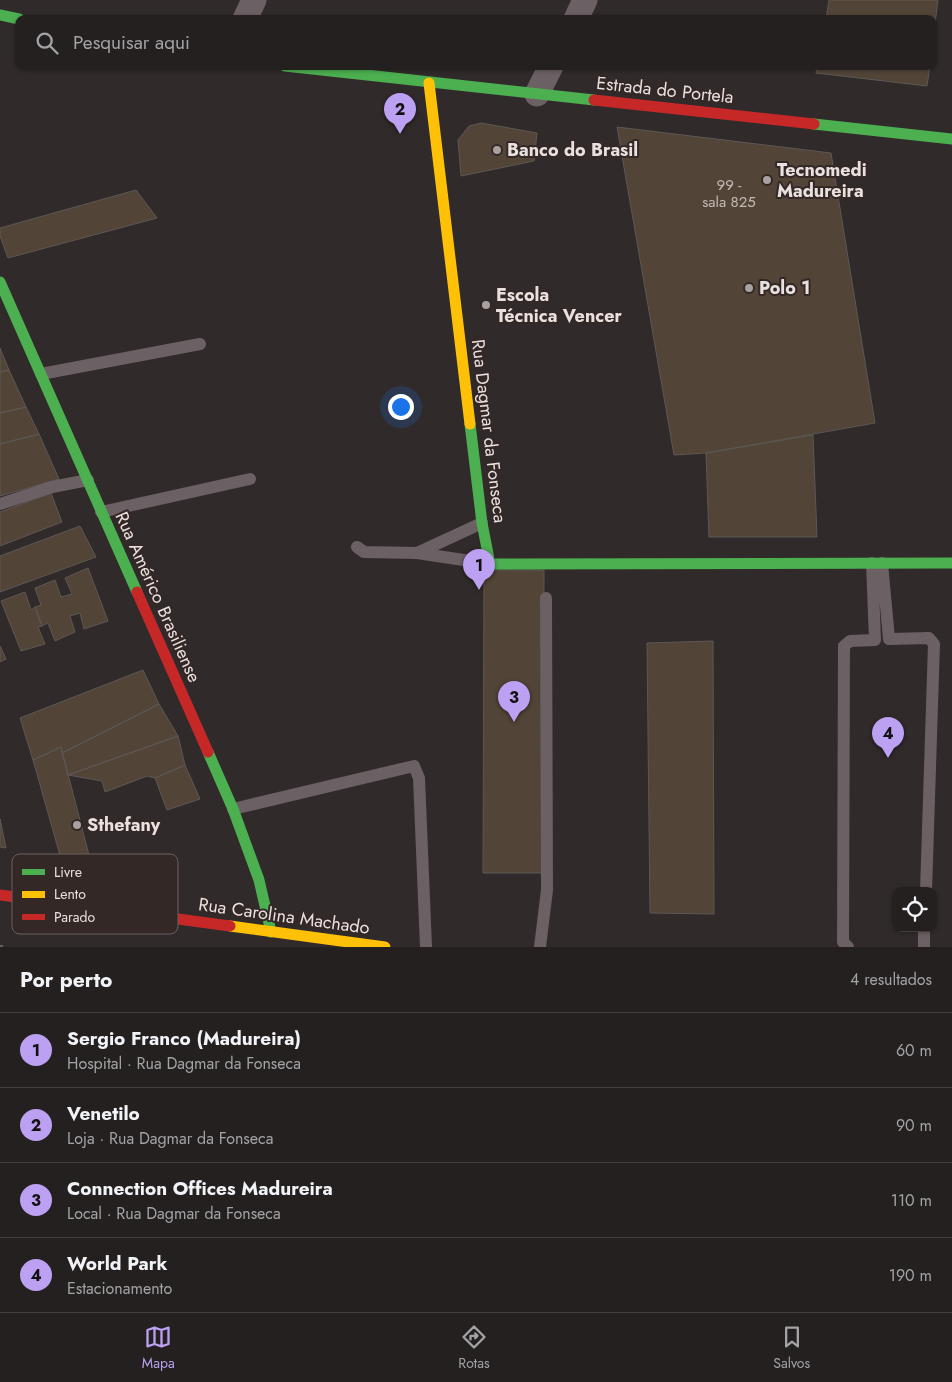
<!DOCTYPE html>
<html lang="pt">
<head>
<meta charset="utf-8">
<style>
	body { margin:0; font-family:Jost,sans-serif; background:#302d2d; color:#f1f3f6 }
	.controls { position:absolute; right:15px; bottom:15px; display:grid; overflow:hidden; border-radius:10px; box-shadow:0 1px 4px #0004 }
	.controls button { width:45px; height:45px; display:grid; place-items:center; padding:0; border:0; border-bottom:1px solid #413e3e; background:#242020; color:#f1f3f6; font:25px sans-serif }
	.you { position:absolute; left:400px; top:406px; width:18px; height:18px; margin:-12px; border:4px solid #fff; border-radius:50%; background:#1a73e8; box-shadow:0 0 0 8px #1a73e833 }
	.badge { display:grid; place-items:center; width:32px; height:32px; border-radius:50%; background:#bca0f2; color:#111; font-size:16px; font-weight:700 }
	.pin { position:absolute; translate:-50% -41px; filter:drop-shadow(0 1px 2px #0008) }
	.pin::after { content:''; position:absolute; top:26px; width:18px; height:15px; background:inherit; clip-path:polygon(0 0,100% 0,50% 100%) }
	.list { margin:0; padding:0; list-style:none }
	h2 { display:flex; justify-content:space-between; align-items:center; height:65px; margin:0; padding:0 20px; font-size:21px }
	h2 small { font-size:16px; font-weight:400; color:#a3a3a5 }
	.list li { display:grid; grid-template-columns:32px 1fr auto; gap:15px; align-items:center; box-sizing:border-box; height:75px; padding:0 20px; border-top:1px solid #413e3e }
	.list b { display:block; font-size:19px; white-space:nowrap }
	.list p { margin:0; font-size:16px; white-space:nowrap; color:#a3a3a5 }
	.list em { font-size:16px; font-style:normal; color:#a3a3a5 }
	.icon { flex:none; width:28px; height:28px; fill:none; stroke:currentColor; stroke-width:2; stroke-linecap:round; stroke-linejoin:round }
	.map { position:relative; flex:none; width:952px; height:947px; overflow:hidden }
	.search { position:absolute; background:#242020; box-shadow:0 1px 4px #0004; left:15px; right:15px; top:15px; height:55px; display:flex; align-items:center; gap:12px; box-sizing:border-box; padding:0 18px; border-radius:10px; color:#a3a3a5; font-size:19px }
	.sheet { height:365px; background:#242020 }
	nav { display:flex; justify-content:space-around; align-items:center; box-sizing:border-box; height:70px; border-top:1px solid #413e3e; background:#242020; font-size:14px; color:#a3a3a5 }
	nav a { display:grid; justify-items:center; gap:2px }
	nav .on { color:#bca0f2 }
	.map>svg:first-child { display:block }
	.building { fill:#524437; stroke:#5d5856 }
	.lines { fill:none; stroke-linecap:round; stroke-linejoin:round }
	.lane { stroke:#6b6064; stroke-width:12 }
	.street { stroke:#6b6064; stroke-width:25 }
	.fast { stroke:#4caf50; stroke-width:11 }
	.slow { stroke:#ffc107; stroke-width:11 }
	.jam { stroke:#c62828; stroke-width:11 }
	.rail { stroke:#675f61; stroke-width:4; stroke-dasharray:10 5; stroke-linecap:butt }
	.poi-dot { fill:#a8a1a0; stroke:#342826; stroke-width:2 }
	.labels { text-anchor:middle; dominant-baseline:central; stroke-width:4; stroke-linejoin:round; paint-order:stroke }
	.number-label { font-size:15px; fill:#c3bab5 }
	.street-label { font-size:18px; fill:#e9e1df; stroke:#342826 }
	.poi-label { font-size:18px; font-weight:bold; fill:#e9e1df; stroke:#342826; text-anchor:start }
	.key { fill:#342826; stroke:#6a605e; stroke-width:1 }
	.key-label { font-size:14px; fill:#e9e1df }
</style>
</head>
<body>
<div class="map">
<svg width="952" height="947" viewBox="0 0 952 947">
	<rect width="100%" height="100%" fill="#302a2a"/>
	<path class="building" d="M 829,0 L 938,0 L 933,40 L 933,19 L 826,19 Z
		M 817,66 L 930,66 L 927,86 L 816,73 Z
		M 481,123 L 537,133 L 534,161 L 461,176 L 458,140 L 469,126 Z
		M 617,127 L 831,153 L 875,423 L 706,453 L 674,455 Z
		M 136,190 L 157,218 L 8,258 L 0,236 L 0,228 Z
		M 0,348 L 9,370 L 0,372 Z
		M 9,370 L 26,407 L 0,413 L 0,372 Z
		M 26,407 L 39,434 L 0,444 L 0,413 Z
		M 39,434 L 59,479 L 0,496 L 0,444 Z
		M 813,435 L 817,537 L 709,537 L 706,453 Z
		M 51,493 L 62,522 L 0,546 L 0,512 Z
		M 80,526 L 96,557 L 0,592 L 0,556 Z
		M 88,568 L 108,621 L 84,629 L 80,613 L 70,616 L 75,632 L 55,641 L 48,623 L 42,626 L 35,607 L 41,605 L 35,588 L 55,580 L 61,597 L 72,594 L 65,578 Z
		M 484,570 L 544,570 L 543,873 L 483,873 Z
		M 25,592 L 31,610 L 35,607 L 42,626 L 38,627 L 45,644 L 21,651 L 1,601 Z
		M 713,641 L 714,914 L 650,913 L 647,643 Z
		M 0,646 L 6,659 L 0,662 Z
		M 143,670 L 159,704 L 62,753 L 61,747 L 33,760 L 20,718 Z
		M 159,704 L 178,736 L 68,775 L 62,753 Z
		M 178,736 L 185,765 L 155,778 L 147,776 L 105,792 L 102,781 L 68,775 Z
		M 61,747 L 90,859 L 63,866 L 33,760 Z
		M 185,765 L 200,799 L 167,810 L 155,778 Z
		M 0,819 L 6,848 L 0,847 Z"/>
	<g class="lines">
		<path class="lane" d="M 41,374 L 200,344
			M 0,504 L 52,487 L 88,480
			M 101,512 L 250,479
			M 357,547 L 364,552 L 417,553 L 490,564
			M 417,553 L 482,523
			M 882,563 L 889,639 L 929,638 L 934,644 L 926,891
			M 233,809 L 414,766 L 419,778 L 426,947
			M 540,947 L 547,890 L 546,598
			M 848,947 L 843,942 L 844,646 L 850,641 L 875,640 L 872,563
			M 924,947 L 924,928"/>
		<path class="street" d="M 245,19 L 254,0
			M 576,19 L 585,0
			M 537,94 L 551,66"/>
		<path class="fast" d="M 0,15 L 19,19
			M 285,66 L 594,100
			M 814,124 L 952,139
			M 0,282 L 137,592
			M 470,424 L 482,523 L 490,564 L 952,563
			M 208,752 L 233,809 L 259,880 L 271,932"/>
		<path class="slow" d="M 429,83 L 470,424
			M 230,926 L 385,947"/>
		<path class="jam" d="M 594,100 L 814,124
			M 137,592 L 208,752
			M 0,895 L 230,926"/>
		<path class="rail" d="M 0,947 L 3,947"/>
	</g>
	<g class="poi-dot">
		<circle cx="497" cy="150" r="5"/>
		<circle cx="767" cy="180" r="5"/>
		<circle cx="749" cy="288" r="5"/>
		<circle cx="486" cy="305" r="5"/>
		<circle cx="77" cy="825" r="5"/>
	</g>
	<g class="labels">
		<g class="number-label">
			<text x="729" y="185">99 -<tspan x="729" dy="17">sala 825</tspan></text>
		</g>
		<g class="street-label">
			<text transform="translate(665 90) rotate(6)">Estrada do Portela</text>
			<text transform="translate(489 431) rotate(83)">Rua Dagmar da Fonseca</text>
			<text transform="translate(158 597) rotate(66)">Rua Américo Brasiliense</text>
			<text transform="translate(284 916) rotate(8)">Rua Carolina Machado</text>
		</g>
		<g class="poi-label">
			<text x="507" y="150">Banco do Brasil</text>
			<text x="777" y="170">Tecnomedi<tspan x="777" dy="21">Madureira</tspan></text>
			<text x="759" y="288">Polo 1</text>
			<text x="496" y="295">Escola<tspan x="496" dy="21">Técnica Vencer</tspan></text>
			<text x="87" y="825">Sthefany</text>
		</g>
	</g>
	<rect x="12" y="854" width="166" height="80" rx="8" class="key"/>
	<rect x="22" y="869" width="23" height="6" fill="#4caf50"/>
	<rect x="22" y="891" width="23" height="7" fill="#ffc107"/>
	<rect x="22" y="914" width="23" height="6" fill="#c62828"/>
	<g class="key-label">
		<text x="54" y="877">Livre</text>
		<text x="54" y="899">Lento</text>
		<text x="54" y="922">Parado</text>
	</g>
</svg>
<div class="controls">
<button><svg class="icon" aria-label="locate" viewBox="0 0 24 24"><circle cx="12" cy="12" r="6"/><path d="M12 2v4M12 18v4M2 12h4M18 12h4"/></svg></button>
</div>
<div class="you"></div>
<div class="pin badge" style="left:479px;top:590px">1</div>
<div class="pin badge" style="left:400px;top:134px">2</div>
<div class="pin badge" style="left:514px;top:722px">3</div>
<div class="pin badge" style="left:888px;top:758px">4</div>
<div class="search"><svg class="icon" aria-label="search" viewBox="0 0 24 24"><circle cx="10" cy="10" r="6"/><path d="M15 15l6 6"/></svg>Pesquisar aqui</div>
</div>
<section class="sheet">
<h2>Por perto<small>4 resultados</small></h2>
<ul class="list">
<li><span class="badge">1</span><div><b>Sergio Franco (Madureira)</b><p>Hospital · Rua Dagmar da Fonseca</p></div><em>60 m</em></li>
<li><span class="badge">2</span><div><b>Venetilo</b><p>Loja · Rua Dagmar da Fonseca</p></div><em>90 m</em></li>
<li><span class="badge">3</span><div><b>Connection Offices Madureira</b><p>Local · Rua Dagmar da Fonseca</p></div><em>110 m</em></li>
<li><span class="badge">4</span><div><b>World Park</b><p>Estacionamento</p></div><em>190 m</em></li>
</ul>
</section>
<nav>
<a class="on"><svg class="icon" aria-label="map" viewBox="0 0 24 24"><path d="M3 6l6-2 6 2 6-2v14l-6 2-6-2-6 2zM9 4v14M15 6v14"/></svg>Mapa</a>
<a><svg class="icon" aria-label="directions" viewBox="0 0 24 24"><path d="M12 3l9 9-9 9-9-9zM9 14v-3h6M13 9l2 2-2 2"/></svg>Rotas</a>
<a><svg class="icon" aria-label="saved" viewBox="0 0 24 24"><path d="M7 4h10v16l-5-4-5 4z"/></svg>Salvos</a>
</nav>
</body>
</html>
